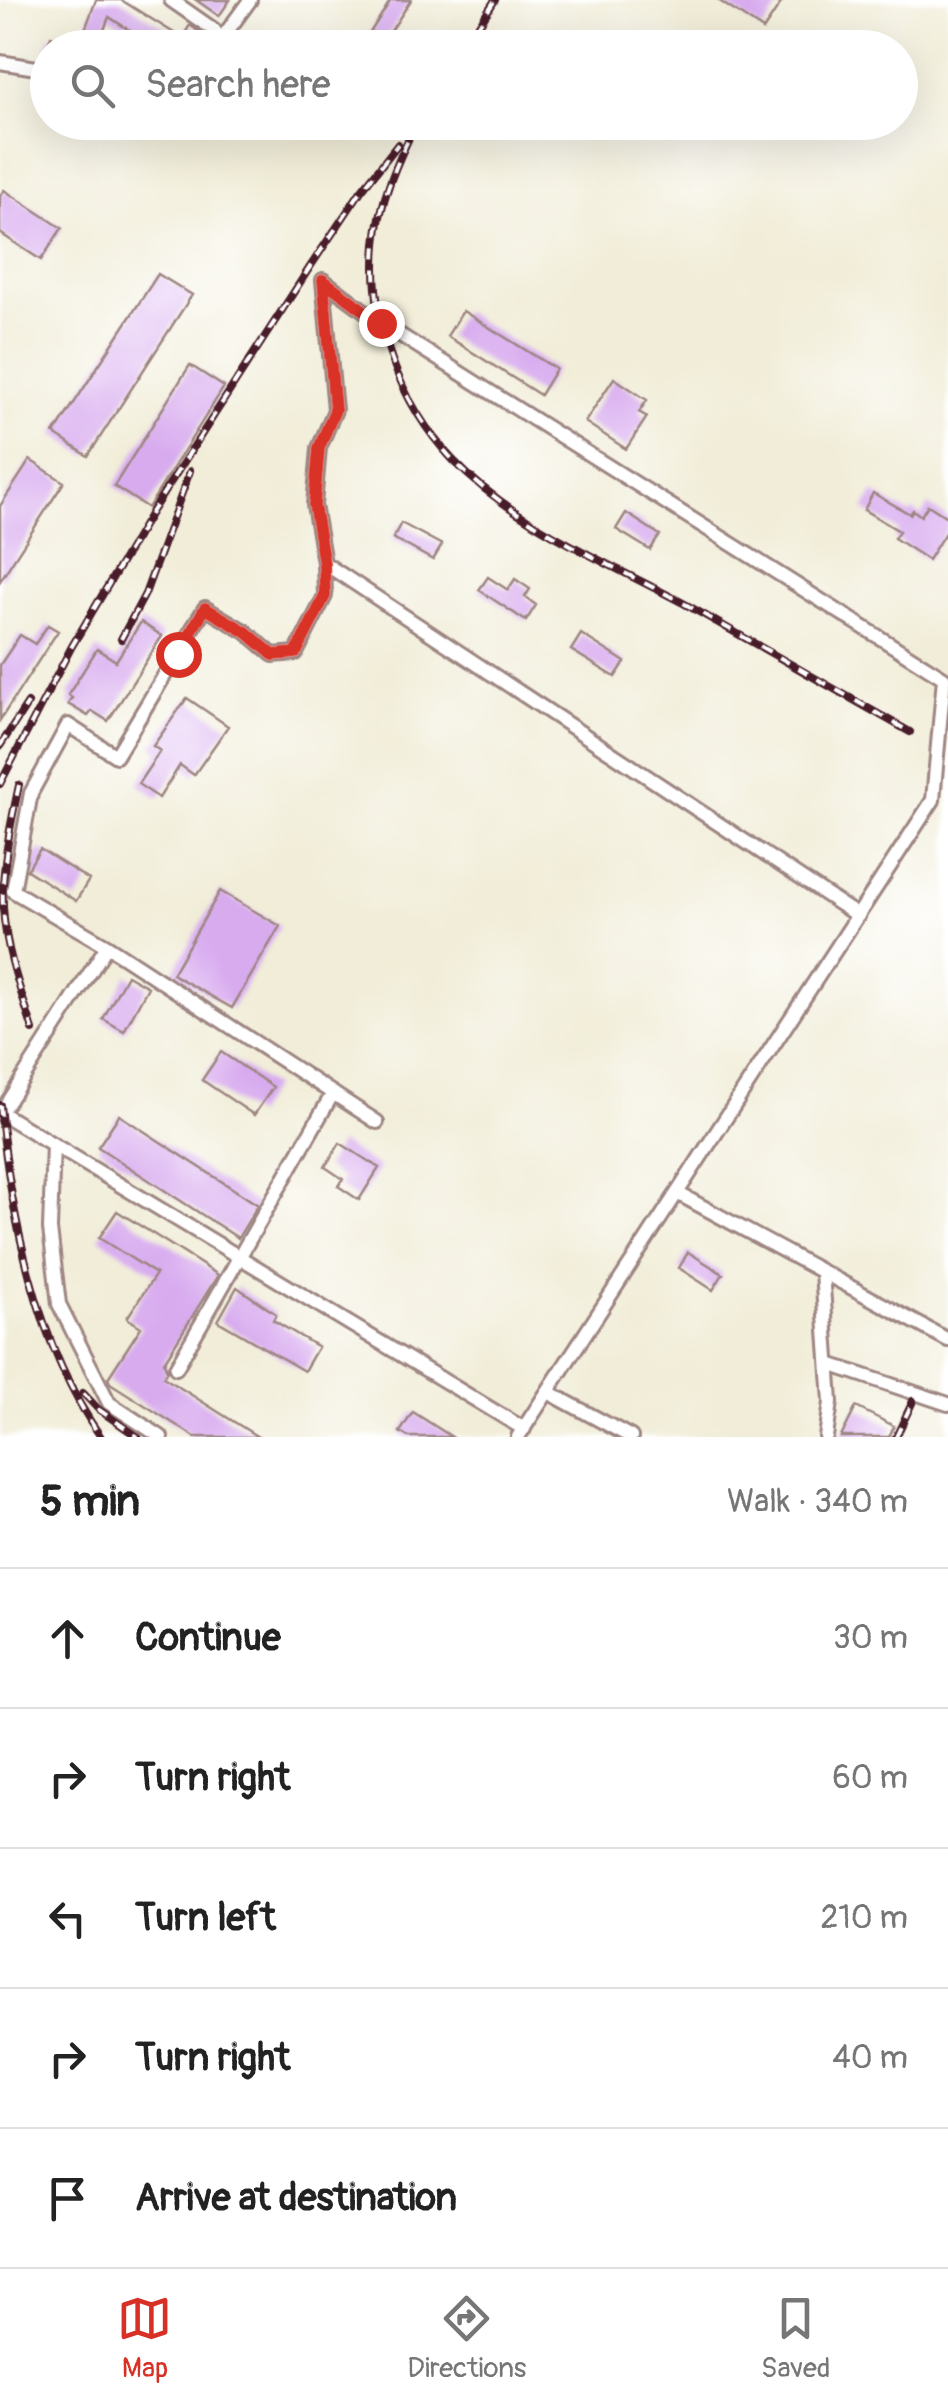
<!DOCTYPE html>
<html lang="en">
<head>
<meta charset="utf-8">
<style>
	body { margin:0; font-family:Pangolin,sans-serif; background:#f2f2f2; color:#222 }
	.stop { position:absolute; width:30px; height:30px; margin:-22px; border:8px solid #d93025; border-radius:50%; background:#fff }
	.stop.end { background:#d93025; border-color:#fff; box-shadow:0 2px 10px #0008 }
	.list { margin:0; padding:0; list-style:none }
	h2 { display:flex; justify-content:space-between; align-items:center; height:130px; margin:0; padding:0 40px; font-size:42px }
	h2 small { font-size:32px; font-weight:400; color:#767676 }
	.list li { display:grid; grid-template-columns:65px 1fr auto; gap:30px; align-items:center; box-sizing:border-box; height:140px; padding:0 40px; border-top:2px solid #e0e0e0 }
	.list b { display:block; font-size:38px; white-space:nowrap }
	.list em { font-size:32px; font-style:normal; color:#767676 }
	.icon { flex:none; width:55px; height:55px; fill:none; stroke:currentColor; stroke-width:2; stroke-linecap:round; stroke-linejoin:round }
	.map { position:relative; flex:none; width:948px; height:1437px; overflow:hidden }
	.search { position:absolute; background:#fff; box-shadow:0 10px 40px #0002; left:30px; right:30px; top:30px; height:110px; display:flex; align-items:center; gap:25px; box-sizing:border-box; padding:0 35px; border-radius:55px; color:#767676; font-size:38px }
	.sheet { height:830px; background:#fff }
	nav { display:flex; justify-content:space-around; align-items:center; box-sizing:border-box; height:140px; border-top:2px solid #e0e0e0; background:#fff; font-size:28px; color:#767676 }
	nav a { display:grid; justify-items:center; gap:5px }
	nav .on { color:#d93025 }
	.map>svg:first-child { display:block }
	.building { fill:#d8abef }
	.lines { fill:none; stroke-linecap:round; stroke-linejoin:round }
	.minor-casing { stroke:#9e8682; stroke-width:18 }
	.minor { stroke:#fff; stroke-width:12 }
	.rail-casing { stroke:#4a1f2b; stroke-width:8 }
	.rail { stroke:#fff; stroke-width:4; stroke-dasharray:11; stroke-linecap:butt }
	.route { stroke:#d93025; stroke-width:12 }
</style>
</head>
<body>
<div class="map">
<svg width="948" height="1437" viewBox="0 0 948 1437">
	<rect width="100%" height="100%" fill="#fff"/>
	<filter id="ink" filterUnits="userSpaceOnUse"><feTurbulence type="fractalNoise" baseFrequency=".01" numOctaves="2"/><feDisplacementMap in="SourceGraphic" scale="20" xChannelSelector="R" yChannelSelector="G"/><feConvolveMatrix kernelMatrix="1 2 1 2 8 2 1 2 1" color-interpolation-filters="sRGB"/></filter>
	<filter id="wash" filterUnits="userSpaceOnUse"><feTurbulence type="fractalNoise" baseFrequency=".0048" numOctaves="4" result="noise"/><feDisplacementMap in="SourceGraphic" scale="40" xChannelSelector="R" yChannelSelector="G"/><feGaussianBlur stdDeviation="2.25" result="paint"/><feColorMatrix in="noise" values="0 0 0 0 0 0 0 0 0 0 0 0 0 0 0 0 0 1.4 0 .05"/><feComposite in="paint" operator="in"/></filter>
	<g filter="url(#wash)">
		<rect width="100%" height="100%" fill="#f1edd8"/>
		<g id="blocks">
			<path class="building" d="M 96,0 L 121,0 L 182,38 L 190,25 L 203,35 L 196,46 L 199,48 L 157,48 L 109,17 L 97,48 L 46,48 L 51,36 L 79,46 Z
				M 196,0 L 230,0 L 219,16 Z
				M 391,0 L 411,0 L 380,48 L 360,48 Z
				M 718,0 L 783,0 L 763,30 Z
				M 4,190 L 62,228 L 41,260 L 0,233 L 0,196 Z
				M 158,274 L 192,295 L 88,456 L 54,434 Z
				M 463,311 L 556,369 L 540,395 L 447,336 Z
				M 190,365 L 224,387 L 148,508 L 114,486 Z
				M 614,378 L 647,400 L 639,412 L 647,417 L 626,449 L 585,422 Z
				M 30,460 L 64,482 L 0,581 L 0,506 Z
				M 873,493 L 910,514 L 913,510 L 921,516 L 928,505 L 948,518 L 948,528 L 928,560 L 894,538 L 899,531 L 864,510 Z
				M 626,513 L 660,535 L 650,550 L 616,529 Z
				M 401,523 L 442,545 L 433,560 L 393,538 Z
				M 488,577 L 508,590 L 515,579 L 530,589 L 525,597 L 536,605 L 526,621 L 479,590 Z
				M 141,622 L 162,636 L 108,721 L 92,711 L 88,716 L 68,704 L 72,698 L 68,695 L 97,649 L 116,661 Z
				M 48,625 L 58,631 L 0,720 L 0,665 L 20,635 L 35,644 Z
				M 581,634 L 625,662 L 615,677 L 571,650 Z
				M 187,698 L 228,726 L 194,775 L 180,765 L 159,798 L 138,784 L 160,751 L 153,746 Z
				M 40,849 L 89,880 L 76,901 L 27,870 Z
				M 220,891 L 280,926 L 232,1008 L 172,974 Z
				M 127,975 L 148,987 L 124,1031 L 103,1019 Z
				M 221,1052 L 273,1087 L 254,1115 L 202,1080 Z
				M 119,1115 L 258,1205 L 238,1238 L 98,1147 Z
				M 340,1143 L 379,1168 L 359,1200 L 338,1186 L 343,1179 L 325,1167 Z
				M 117,1211 L 218,1275 L 164,1362 L 167,1371 L 163,1377 L 258,1437 L 195,1437 L 110,1383 L 108,1378 L 141,1327 L 127,1318 L 156,1274 L 99,1238 Z
				M 688,1252 L 723,1274 L 713,1290 L 679,1268 Z
				M 237,1287 L 276,1314 L 273,1320 L 318,1347 L 304,1371 L 218,1321 Z
				M 856,1407 L 894,1426 L 889,1437 L 841,1437 Z
				M 413,1412 L 452,1437 L 408,1437 L 400,1432 Z"/>
		</g>
	</g>
	<g filter="url(#ink)">
		<use href="#blocks" fill-opacity="0" stroke="#9e8682" stroke-width="2.5"/>
		<g class="lines">
			<defs>
				<path id="minor" d="M 171,0 L 214,30 L 221,40
					M 215,48 L 250,0
					M 0,62 L 48,70
					M 323,280 L 381,323 L 944,678 L 933,800 L 518,1437
					M 324,563 L 858,916
					M 107,946 L 13,891 L 31,793 L 68,725 L 116,756 L 205,608 L 246,632 L 273,655 L 296,653 L 325,596 L 324,563 L 314,505 L 319,448 L 335,410 L 323,280
					M 1,1113 L 524,1429
					M 0,1114 L 107,946 L 377,1122
					M 53,1144 L 50,1229 L 59,1304 L 109,1403 L 161,1437
					M 677,1193 L 948,1340
					M 822,1272 L 831,1402 L 826,1437
					M 829,1364 L 948,1404
					M 176,1368 L 333,1093
					M 548,1392 L 631,1437"/>
			</defs>
			<use href="#minor" class="minor-casing"/>
			<use href="#minor" class="minor"/>
			<defs>
				<path id="rail" d="M 464,48 L 495,0
					M 417,122 C 398,159 379,202 376,244 C 369,321 400,404 453,460 C 515,525 607,562 685,604 C 760,646 835,689 910,732
					M 121,639 L 145,594 L 190,471
					M 0,746 L 28,703
					M 0,784 L 72,646 L 152,511 L 310,267 L 361,191 L 398,144
					M 19,785 C 12,818 5,851 3,885 C 0,935 18,983 33,1030
					M 0,1105 C 10,1213 37,1348 101,1437
					M 83,1393 L 98,1409 L 138,1437
					M 896,1437 L 913,1401"/>
			</defs>
			<use href="#rail" class="rail-casing"/>
			<use href="#rail" class="rail"/>
		</g>
	</g>
	<g class="lines" filter="url(#ink)">
		<path class="route" d="M 178,654 L 205,608 L 246,632 L 273,655 L 296,653 L 325,596 L 324,564 L 314,505 L 319,448 L 335,410 L 323,280 L 381,323"/>
	</g>
</svg>
<div class="stop" style="left:178px;top:654px"></div>
<div class="stop end" style="left:381px;top:323px"></div>
<div class="search"><svg class="icon" aria-label="search" viewBox="0 0 24 24"><circle cx="10" cy="10" r="6"/><path d="M15 15l6 6"/></svg>Search here</div>
</div>
<section class="sheet">
<h2>5 min<small>Walk · 340 m</small></h2>
<ul class="list">
<li><svg class="icon" aria-label="ahead" viewBox="0 0 24 24"><path d="M12 20V5M6 11l6-6 6 6"/></svg><div><b>Continue</b></div><em>30 m</em></li>
<li><svg class="icon" aria-label="right" viewBox="0 0 24 24"><path d="M7 20v-9h11M14 6l5 5-5 5"/></svg><div><b>Turn right</b></div><em>60 m</em></li>
<li><svg class="icon" aria-label="left" viewBox="0 0 24 24"><path d="M17 20v-9H6M10 6l-5 5 5 5"/></svg><div><b>Turn left</b></div><em>210 m</em></li>
<li><svg class="icon" aria-label="right" viewBox="0 0 24 24"><path d="M7 20v-9h11M14 6l5 5-5 5"/></svg><div><b>Turn right</b></div><em>40 m</em></li>
<li><svg class="icon" aria-label="arrive" viewBox="0 0 24 24"><path d="M6 21V4h12l-3 4 3 4H6"/></svg><div><b>Arrive at destination</b></div></li>
</ul>
</section>
<nav>
<a class="on"><svg class="icon" aria-label="map" viewBox="0 0 24 24"><path d="M3 6l6-2 6 2 6-2v14l-6 2-6-2-6 2zM9 4v14M15 6v14"/></svg>Map</a>
<a><svg class="icon" aria-label="directions" viewBox="0 0 24 24"><path d="M12 3l9 9-9 9-9-9zM9 14v-3h6M13 9l2 2-2 2"/></svg>Directions</a>
<a><svg class="icon" aria-label="saved" viewBox="0 0 24 24"><path d="M7 4h10v16l-5-4-5 4z"/></svg>Saved</a>
</nav>
</body>
</html>
